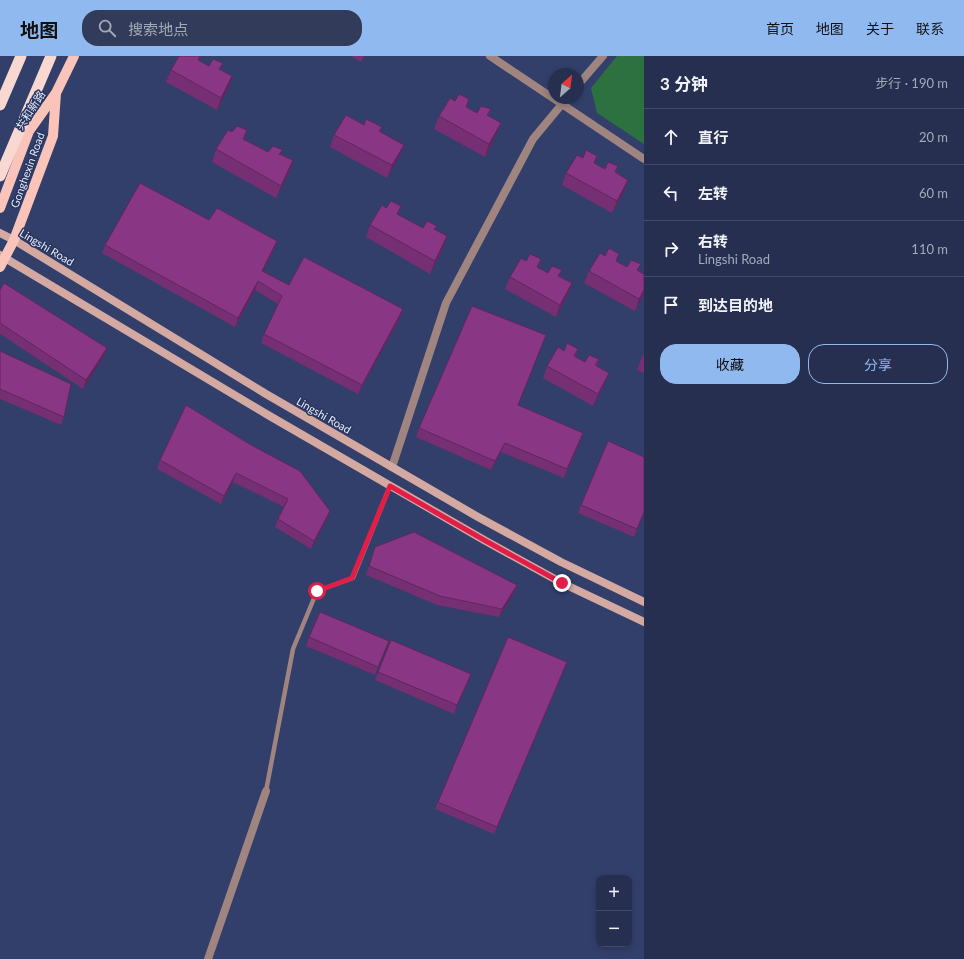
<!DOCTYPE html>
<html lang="zh">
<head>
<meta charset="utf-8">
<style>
	body { margin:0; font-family:Lato,"Noto Sans SC",sans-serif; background:#323b5a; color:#f1f3f6 }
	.controls { position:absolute; right:12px; bottom:12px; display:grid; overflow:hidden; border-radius:8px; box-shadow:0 2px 6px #0003 }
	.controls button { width:36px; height:36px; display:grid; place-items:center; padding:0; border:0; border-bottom:1px solid #424a67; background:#262f50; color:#f1f3f6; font:20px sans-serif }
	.compass { position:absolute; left:548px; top:12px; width:36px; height:36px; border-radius:50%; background:#262f50; box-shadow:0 2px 6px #0003; rotate:28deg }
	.stop { position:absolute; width:12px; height:12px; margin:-9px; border:3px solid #e11d48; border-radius:50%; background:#fff }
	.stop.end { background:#e11d48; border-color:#fff; box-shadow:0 1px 4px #0008 }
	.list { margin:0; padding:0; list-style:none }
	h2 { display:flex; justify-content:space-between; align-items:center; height:52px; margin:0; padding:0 16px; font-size:17px }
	h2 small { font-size:13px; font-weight:400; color:#a4a9b7 }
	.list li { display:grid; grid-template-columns:26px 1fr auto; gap:12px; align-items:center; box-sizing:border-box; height:56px; padding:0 16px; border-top:1px solid #424a67 }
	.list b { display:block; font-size:15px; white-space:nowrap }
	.list p { margin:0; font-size:13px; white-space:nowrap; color:#a4a9b7 }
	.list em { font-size:13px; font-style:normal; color:#a4a9b7 }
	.actions { display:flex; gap:8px; padding:12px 16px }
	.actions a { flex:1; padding:9px 0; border:1px solid #90b9f0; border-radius:16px; text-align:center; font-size:14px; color:#90b9f0 }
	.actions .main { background:#90b9f0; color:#111 }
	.icon { flex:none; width:22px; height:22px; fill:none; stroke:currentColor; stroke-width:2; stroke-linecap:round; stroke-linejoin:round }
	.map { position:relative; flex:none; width:644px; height:903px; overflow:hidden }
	header { display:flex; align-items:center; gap:24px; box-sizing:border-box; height:56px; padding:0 20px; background:#90b9f0; color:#111 }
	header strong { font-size:19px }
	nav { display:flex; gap:22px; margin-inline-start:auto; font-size:14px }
	.search { width:280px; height:36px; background:#323b5a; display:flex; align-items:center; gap:10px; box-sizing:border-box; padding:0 14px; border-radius:16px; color:#a4a9b7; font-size:15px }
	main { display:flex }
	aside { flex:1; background:#262f50 }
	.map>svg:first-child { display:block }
	.green { fill:#2c713f }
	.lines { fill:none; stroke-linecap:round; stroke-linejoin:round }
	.service { stroke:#9f847f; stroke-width:4.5 }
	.minor { stroke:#9f847f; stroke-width:8 }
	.secondary { stroke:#d3a9a1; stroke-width:8 }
	.primary { stroke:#fbc4bb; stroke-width:10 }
	.trunk { stroke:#fad8d2; stroke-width:11 }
	.trunk-bridge { stroke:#fad8d2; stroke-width:11 }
	.wall { fill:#762f72 }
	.shaded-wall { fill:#60265c }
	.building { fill:#893784; stroke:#60265c }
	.route { stroke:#e11d48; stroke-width:5 }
	.labels { text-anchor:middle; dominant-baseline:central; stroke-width:3; stroke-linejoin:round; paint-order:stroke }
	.street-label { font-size:11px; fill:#e6ecfc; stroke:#28355e }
</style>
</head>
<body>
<header>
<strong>地图</strong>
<div class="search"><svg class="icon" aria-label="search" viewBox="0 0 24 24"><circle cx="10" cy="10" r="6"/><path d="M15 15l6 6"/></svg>搜索地点</div>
<nav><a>首页</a><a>地图</a><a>关于</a><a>联系</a></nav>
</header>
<main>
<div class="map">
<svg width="644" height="903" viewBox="0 0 644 903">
	<rect width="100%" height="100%" fill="#323f6a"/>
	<path class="green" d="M 617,0 L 644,0 L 644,88 L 597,57 L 591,32 Z"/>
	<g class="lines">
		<path class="service" d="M 266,735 L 293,593 L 317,535 L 353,522 L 390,430"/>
		<path class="minor" d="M 490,0 L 644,103
			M 578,29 L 603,0
			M 392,411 L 446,247 L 533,83 L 567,42
			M 208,903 L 266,735"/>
		<path class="secondary" d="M 0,177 L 14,184 L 266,338 L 478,461 L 561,506 L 644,546
			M 0,199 L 268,359 L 484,484 L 562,527 L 644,566"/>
		<path class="primary" d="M 0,152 L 29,75 L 56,37
			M 0,211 L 14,184 L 53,80 L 56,37 L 74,0"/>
		<path class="trunk" d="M 0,120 L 51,0"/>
		<path class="trunk-bridge" d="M 0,49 L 21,0"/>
	</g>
	<path class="wall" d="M 179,0 L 200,0 L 198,4 L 209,10 L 223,7 L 220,13 L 228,33 L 217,54 L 166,26 L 171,14 Z
		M 351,0 L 364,0 L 361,6 Z
		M 469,43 L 467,51 L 477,57 L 491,53 L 488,60 L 496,79 L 485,101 L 434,73 L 439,60 L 455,45 Z
		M 364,69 L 382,71 L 380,76 L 404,89 L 399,101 L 387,122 L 330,91 L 334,79 Z
		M 247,74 L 244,83 L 268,96 L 281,98 L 293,104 L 289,117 L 276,142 L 212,106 L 216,93 L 232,76 Z
		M 594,108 L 605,113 L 618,110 L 616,117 L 624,136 L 612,157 L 562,129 L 566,117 Z
		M 398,159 L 423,172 L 437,170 L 435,174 L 447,180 L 443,192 L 430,218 L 366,181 L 370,169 Z
		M 209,164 L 274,193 L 263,215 L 289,229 L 403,253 L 400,262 L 358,338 L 261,287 L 264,278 L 278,248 L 255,234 L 235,271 L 102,197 L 105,189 Z
		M 541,203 L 538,211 L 548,217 L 560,220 L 572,227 L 567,240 L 556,261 L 505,233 L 510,221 L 526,205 Z
		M 617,206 L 627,211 L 638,215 L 644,238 L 635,255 L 584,227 L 589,215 Z
		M 0,234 L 104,300 L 83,333 L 0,278 Z
		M 578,293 L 575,301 L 585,306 L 599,303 L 597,310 L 609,317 L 604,329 L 593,350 L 543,322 L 547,310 L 564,295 Z
		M 0,295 L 64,361 L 61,369 L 0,343 Z
		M 644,298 L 644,317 L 637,314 L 642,301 Z
		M 186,349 L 327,463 L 311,493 L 275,471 L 278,463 L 284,451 L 233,426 L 221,448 L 157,413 L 160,404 Z
		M 518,349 L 580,386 L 564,422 L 501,396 L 491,414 L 416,381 L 419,372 Z
		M 581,449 L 644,457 L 634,481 L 578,457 Z
		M 375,491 L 517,529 L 514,537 L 499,561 L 437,549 L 366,519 Z
		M 309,581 L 389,585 L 375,619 L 306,590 Z
		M 565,612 L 494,778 L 435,753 L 438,746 Z
		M 378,616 L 471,618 L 454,658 L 375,624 Z"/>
	<path class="shaded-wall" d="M 232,20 L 228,33 L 217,54 L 221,42 Z
		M 501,67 L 496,79 L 485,101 L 489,88 Z
		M 404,89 L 399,101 L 387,122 L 392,109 Z
		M 293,104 L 289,117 L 276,142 L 281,130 Z
		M 628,124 L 624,136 L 612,157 L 617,145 Z
		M 447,180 L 443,192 L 430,218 L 435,205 Z
		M 277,185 L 274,193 L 259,224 L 262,215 Z
		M 258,225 L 255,234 L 235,271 L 238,262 Z
		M 572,227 L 567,240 L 556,261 L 560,249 Z
		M 644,234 L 644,238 L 635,255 L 639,243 Z
		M 403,253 L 400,262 L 358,338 L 362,329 Z
		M 107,292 L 104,300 L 83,333 L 86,324 Z
		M 609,317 L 604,329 L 593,350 L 598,338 Z
		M 583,377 L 580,386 L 564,422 L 567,413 Z
		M 505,387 L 501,396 L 491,414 L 495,405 Z
		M 236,417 L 233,426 L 221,448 L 224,440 Z
		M 330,455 L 327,463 L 311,493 L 314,485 Z
		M 644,456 L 644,457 L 634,481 L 637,473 Z
		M 517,529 L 514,537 L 499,561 L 502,553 Z
		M 389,585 L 386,594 L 375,619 L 378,611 Z
		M 567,606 L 565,612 L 494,778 L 497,771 Z
		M 471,618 L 468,626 L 454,658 L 457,649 Z"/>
	<path class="building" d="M 179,0 L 200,0 L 198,4 L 209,10 L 213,3 L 223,7 L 219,13 L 232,20 L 221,42 L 171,14 Z
		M 459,38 L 469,43 L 466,51 L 477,57 L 481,50 L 491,53 L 487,59 L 501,67 L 489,88 L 439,60 L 450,42 L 455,45 Z
		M 346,59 L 364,69 L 366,63 L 382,71 L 379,75 L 404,89 L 392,109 L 334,79 Z
		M 237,70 L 247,74 L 243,83 L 268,96 L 273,90 L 283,94 L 279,98 L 293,104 L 281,130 L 216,93 L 228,74 L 232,76 Z
		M 586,94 L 597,100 L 594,107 L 605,113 L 608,106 L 618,110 L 615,116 L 628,124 L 617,145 L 566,117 L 577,99 L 583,102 Z
		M 140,127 L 209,164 L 217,152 L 277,185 L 262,215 L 289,229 L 304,201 L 403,253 L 362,329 L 264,278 L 282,240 L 258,225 L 238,262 L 105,189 Z
		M 391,145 L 401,150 L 397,158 L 423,172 L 427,165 L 437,170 L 434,173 L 447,180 L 435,205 L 370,169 L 382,149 L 386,152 Z
		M 609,192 L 619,198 L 616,205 L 627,211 L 631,204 L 641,208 L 637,214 L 644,218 L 644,234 L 639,243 L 589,215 L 600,197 L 605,200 Z
		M 530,198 L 541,203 L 537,211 L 548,217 L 552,210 L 562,214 L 558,220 L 572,227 L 560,249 L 510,221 L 521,202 L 526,205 Z
		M 4,227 L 107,292 L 86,324 L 0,267 L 0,234 Z
		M 472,250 L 546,279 L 518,349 L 583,377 L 567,413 L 505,387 L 495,405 L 419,372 Z
		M 567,287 L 578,293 L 574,300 L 585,306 L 589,299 L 599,303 L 595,309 L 609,317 L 598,338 L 547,310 L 558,291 L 564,295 Z
		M 0,295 L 71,328 L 64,361 L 0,333 Z
		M 186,349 L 251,389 L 300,415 L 330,455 L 314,485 L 278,463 L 288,443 L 236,417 L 224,440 L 160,404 Z
		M 608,385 L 644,401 L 644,456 L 637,473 L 581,449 Z
		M 414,476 L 517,529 L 502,553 L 440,540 L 369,510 L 375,491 Z
		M 320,556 L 389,585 L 378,611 L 309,581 Z
		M 508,581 L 567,606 L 497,771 L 438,746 Z
		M 391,584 L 471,618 L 457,649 L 378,616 Z"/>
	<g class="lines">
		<path class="route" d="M 317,535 L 352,522 L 390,430 L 484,484 L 562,527"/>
	</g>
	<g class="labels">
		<g class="street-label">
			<text transform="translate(30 54) rotate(-57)">共和新路</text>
			<text transform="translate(27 114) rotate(-70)">Gonghexin Road</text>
			<text transform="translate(47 191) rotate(31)">Lingshi Road</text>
			<text transform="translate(324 359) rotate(30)">Lingshi Road</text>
		</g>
	</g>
</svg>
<div class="controls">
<button>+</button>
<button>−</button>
</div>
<svg class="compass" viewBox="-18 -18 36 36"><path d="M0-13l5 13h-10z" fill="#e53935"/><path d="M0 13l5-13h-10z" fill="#a4a9b7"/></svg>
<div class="stop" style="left:317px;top:535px"></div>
<div class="stop end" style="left:562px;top:527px"></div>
</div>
<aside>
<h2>3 分钟<small>步行 · 190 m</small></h2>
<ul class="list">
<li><svg class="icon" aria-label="ahead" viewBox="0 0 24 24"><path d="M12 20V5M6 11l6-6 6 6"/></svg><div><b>直行</b></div><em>20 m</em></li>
<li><svg class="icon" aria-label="left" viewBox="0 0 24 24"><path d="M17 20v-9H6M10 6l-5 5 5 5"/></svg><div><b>左转</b></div><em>60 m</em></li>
<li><svg class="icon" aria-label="right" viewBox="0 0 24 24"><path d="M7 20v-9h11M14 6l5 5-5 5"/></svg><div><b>右转</b><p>Lingshi Road</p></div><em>110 m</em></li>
<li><svg class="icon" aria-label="arrive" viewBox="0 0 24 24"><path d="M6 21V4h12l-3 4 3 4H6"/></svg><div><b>到达目的地</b></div></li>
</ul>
<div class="actions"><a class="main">收藏</a><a>分享</a></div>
</aside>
</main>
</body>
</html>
